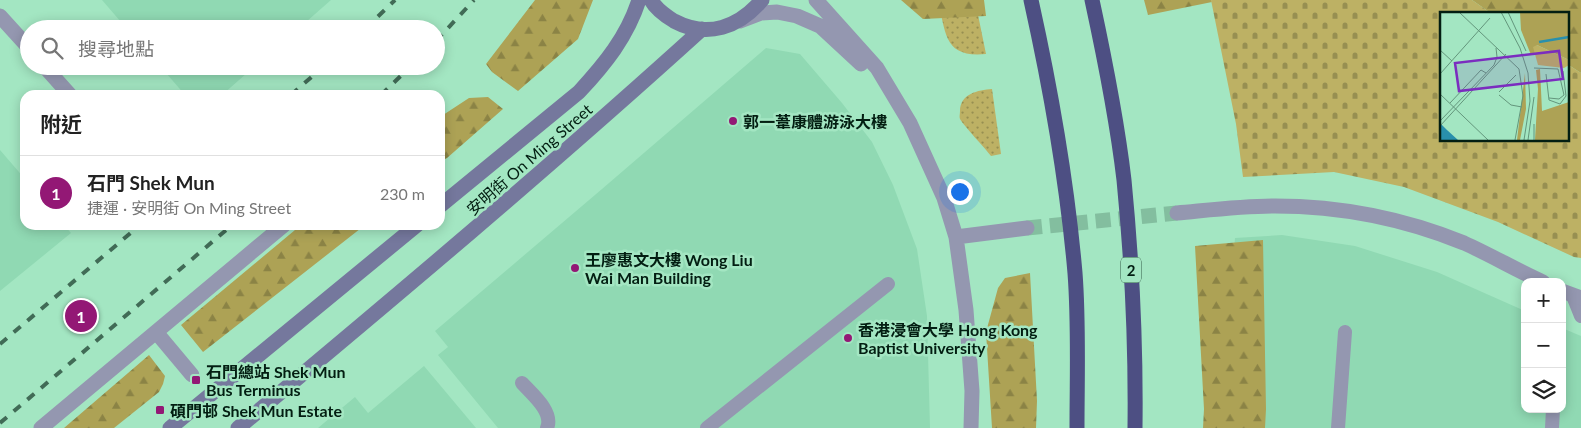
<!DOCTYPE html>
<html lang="zh-TW">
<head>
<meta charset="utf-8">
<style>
	body { margin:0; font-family:Lato,"Noto Sans TC",sans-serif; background:#f2f2f2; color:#222 }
	.controls { position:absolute; right:15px; bottom:15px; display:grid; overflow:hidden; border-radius:10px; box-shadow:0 2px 12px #0003 }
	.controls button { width:45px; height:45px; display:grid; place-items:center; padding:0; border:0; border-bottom:1px solid #e0e0e0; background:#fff; color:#222; font:25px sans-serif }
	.you { position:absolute; left:959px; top:191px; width:18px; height:18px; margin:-12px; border:4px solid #fff; border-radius:50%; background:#1a73e8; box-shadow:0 0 0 8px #1a73e833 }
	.badge { display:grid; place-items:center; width:32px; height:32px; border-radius:50%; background:#931875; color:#fff; font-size:16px; font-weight:700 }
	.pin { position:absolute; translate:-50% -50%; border:2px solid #fff; box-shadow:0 1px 5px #0006 }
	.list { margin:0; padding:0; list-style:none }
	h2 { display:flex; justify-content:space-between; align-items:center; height:65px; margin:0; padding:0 20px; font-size:21px }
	h2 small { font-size:16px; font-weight:400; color:#767676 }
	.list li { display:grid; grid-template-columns:32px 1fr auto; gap:15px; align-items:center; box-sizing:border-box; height:75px; padding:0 20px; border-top:1px solid #e0e0e0 }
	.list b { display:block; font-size:19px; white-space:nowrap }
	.list p { margin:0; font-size:16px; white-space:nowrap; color:#767676 }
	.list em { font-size:16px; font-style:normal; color:#767676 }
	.icon { flex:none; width:28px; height:28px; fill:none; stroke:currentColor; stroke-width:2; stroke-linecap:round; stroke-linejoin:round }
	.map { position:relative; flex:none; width:1581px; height:428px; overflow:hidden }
	.search { position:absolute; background:#fff; box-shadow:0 2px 12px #0003; left:20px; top:20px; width:425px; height:55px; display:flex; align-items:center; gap:12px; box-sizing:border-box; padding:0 18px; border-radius:28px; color:#767676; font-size:19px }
	.panel { position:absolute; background:#fff; box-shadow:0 2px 12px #0003; left:20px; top:90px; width:425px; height:140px; border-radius:15px }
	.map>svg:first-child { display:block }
	.built { fill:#90d9b3 }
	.grass { fill:url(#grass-dots) }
	.forest { fill:url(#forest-firs) }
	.cemetery { fill:url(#cemetery-stones) }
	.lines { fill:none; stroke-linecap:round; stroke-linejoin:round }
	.street-tunnel { stroke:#83be9f; stroke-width:15; stroke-dasharray:15 8; stroke-linecap:butt }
	.lane { stroke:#9497b0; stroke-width:14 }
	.street { stroke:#9497b0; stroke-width:15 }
	.secondary { stroke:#75789d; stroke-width:15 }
	.highway { stroke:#4d4f83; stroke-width:15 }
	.rail { stroke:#416b56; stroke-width:4; stroke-dasharray:9 9; stroke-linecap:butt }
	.poi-dot { fill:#931875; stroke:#a3e6c2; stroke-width:2 }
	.labels { text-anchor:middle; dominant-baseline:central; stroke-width:5; stroke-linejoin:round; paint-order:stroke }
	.shield { fill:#a3e6c2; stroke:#335a47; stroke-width:1 }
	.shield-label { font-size:15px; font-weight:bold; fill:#031e12 }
	.poi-label { font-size:16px; font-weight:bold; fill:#031e12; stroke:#a3e6c2; text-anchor:start }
	.street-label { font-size:16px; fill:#031e12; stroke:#a3e6c2 }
	.inset-river { fill:none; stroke:#2990ac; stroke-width:2.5 }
	.inset-road { fill:none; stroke:#63967c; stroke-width:1 }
	.view { fill:#7b2cbf; fill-opacity:0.15; stroke:#7b2cbf; stroke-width:2.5 }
	.inset-edge { fill:none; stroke:#031e12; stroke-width:2.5 }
</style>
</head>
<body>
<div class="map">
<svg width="1581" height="428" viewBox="0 0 1581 428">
	<defs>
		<pattern id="grass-dots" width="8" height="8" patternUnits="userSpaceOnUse" patternTransform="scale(1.25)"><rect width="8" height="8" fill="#bdb164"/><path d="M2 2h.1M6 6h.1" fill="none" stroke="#978f51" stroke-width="1.8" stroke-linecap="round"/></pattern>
		<pattern id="forest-firs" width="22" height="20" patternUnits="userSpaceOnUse" patternTransform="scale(1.25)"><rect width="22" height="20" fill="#ada255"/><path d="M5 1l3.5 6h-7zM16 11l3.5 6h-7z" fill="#8b8345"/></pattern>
		<pattern id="cemetery-stones" width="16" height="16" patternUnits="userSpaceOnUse" patternTransform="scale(1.25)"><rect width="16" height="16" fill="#bdb164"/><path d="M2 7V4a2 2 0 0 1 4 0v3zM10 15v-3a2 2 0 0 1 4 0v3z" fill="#978f51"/></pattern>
	</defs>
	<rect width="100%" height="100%" fill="#a3e6c2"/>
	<path class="built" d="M 102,0 L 331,0 L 298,29 L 127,29 Z
		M 766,48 L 800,54 L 842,103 L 872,142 L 893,185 L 917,249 L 927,316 L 930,428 L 498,428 L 438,355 L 448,347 L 435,331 L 602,189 Z
		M 160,66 L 255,66 L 222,95 L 185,95 Z
		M 0,150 L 25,179 L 25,225 L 64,225 L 71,233 L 0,291 Z
		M 1282,235 L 1355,246 L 1437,272 L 1525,311 L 1525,409 L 1562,409 L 1562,328 L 1581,336 L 1581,428 L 1224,428 L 1221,405 L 1235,238 Z
		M 424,366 L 476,428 L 318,428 L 355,397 L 368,413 Z"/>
	<path class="grass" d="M 938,0 L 975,0 L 986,54 C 944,58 946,34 938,0 Z
		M 992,89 L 1001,154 L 991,156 C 986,149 963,125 960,119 C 959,117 960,114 960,111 C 960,94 978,90 992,89 Z"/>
	<path class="forest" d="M 535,0 L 593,0 L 578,39 L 518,91 L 492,72 L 486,64 Z
		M 901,0 L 984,0 L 986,16 L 923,19 Z
		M 1144,0 L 1211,0 L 1212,2 L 1148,15 Z
		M 1472,0 L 1581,0 L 1581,73 L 1567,64 L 1567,14 L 1492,14 Z
		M 488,97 L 503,109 L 447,158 L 440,162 L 440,117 L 469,98 Z
		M 301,225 L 365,225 L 203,352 L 181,325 Z
		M 1263,240 L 1266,409 L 1265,428 L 1203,428 L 1204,409 L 1195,246 Z
		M 1030,273 L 1037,401 L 1036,428 L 992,428 L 986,332 L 998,288 L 1005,278 Z
		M 149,355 L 165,376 L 163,384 L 159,392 L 114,428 L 64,428 Z"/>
	<path class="cemetery" d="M 1211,0 L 1472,0 L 1492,14 L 1441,14 L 1441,140 L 1567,140 L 1567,64 L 1581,73 L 1581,258 L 1574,257 L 1498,222 L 1404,187 L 1334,172 L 1243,177 L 1236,124 Z"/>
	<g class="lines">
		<path class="street-tunnel" d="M 1027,228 L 1177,213"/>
		<path class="lane" d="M 1573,296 L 1581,316
			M 522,383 C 532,394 554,412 547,428
			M 707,428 L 888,284
			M 1338,428 L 1345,332
			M 1552,428 L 1553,409"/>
		<path class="street" d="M 816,0 L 877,68 L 910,123 L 944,198 L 956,237 L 966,310 L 972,391 L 971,428
			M 0,16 L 29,48
			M 740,21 L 761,13 L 777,12 L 797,16 L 820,26 L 861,64
			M 44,66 L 70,95
			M 1177,213 C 1210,210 1242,206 1275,206 C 1339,206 1405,219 1464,243 C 1491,255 1516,270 1543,282
			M 956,237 L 1027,228
			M 1562,291 L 1581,298
			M 156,332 L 192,375
			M 41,428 L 284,225"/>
		<path class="secondary" d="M 651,0 C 656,9 666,16 674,21 C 708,39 739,27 762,0
			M 440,206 L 579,92 C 605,64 627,37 639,0
			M 170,428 L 417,225
			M 238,428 C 395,297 551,166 702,29"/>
		<path class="highway" d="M 1031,0 C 1051,90 1067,181 1075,273 C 1079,325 1077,376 1077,428
			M 1092,0 C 1105,60 1117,120 1124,180 C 1132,262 1136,345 1135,428"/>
		<path class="rail" d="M 365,29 L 395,0
			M 436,41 L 474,0
			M 291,95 L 324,66
			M 381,95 L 411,66
			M 0,344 L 140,225
			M 0,423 L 232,225"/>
	</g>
	<g class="poi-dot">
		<circle cx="733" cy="121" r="5"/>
		<circle cx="575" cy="268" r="5"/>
		<circle cx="848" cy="338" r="5"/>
		<rect x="191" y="375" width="10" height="10" rx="2.5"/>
		<rect x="155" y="405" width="10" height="10" rx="2.5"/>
	</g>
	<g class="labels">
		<rect class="shield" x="1121" y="257.5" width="20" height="25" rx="4"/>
		<g class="shield-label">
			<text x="1131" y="270">2</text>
		</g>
		<g class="poi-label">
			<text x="743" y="121">郭一葦康體游泳大樓</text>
			<text x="585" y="259">王廖惠文大樓 Wong Liu<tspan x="585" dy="18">Wai Man Building</tspan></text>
			<text x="858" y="329">香港浸會大學 Hong Kong<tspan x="858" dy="18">Baptist University</tspan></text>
			<text x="206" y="371">石門總站 Shek Mun<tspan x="206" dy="18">Bus Terminus</tspan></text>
			<text x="170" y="410">碩門邨 Shek Mun Estate</text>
		</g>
		<g class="street-label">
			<text transform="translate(529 159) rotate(-41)">安明街 On Ming Street</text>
		</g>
	</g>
	<g transform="translate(1440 12)">
		<rect width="129" height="129" fill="#a3e6c2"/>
		<path d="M 80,0 L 129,0 L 129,48 L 97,33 L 95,42 L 91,43 L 81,18 ZM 100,57 L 102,99 L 129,90 L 129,128 L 95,128 L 98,77 L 96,58 ZM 85,61 L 86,97 L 80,128 L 77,128 Z" fill="#ada255"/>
		<path d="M 97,33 L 129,48 L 129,53 L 124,56 L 98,53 L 93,35 Z" fill="#bdb164"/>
		<path d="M 0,111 L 7,118 L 18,128 L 0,128 Z" fill="#2990ac"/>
		<path class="inset-river" d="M 99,30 L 129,25"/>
		<path class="inset-road" d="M 19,0 L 79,57 L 83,84 L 75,128M 61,0 L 80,36 L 88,61 L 90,89 L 84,128M 68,0 L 86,39M 0,38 L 12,49M 94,56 L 118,57M 0,62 L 50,6M 106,62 L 109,88 L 120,92 L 126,84 L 123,59M 59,80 L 76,63M 0,82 L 48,128M 59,83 L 71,93 L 82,95M 109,86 L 119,87 L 124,83 L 118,57M 10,91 L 41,58 L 46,61M 0,109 L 54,53 L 57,45 L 56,36M 0,114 L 66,42M 88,128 L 94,85M 94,128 L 94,112"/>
		<path class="view" d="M 119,39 L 123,67 L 19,79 L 15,51 Z"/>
		<rect width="129" height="129" class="inset-edge"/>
	</g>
</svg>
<div class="controls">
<button>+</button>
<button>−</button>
<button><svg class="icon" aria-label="layers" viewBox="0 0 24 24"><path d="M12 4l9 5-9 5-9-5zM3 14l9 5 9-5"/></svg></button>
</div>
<div class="you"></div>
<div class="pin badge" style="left:81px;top:316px">1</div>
<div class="search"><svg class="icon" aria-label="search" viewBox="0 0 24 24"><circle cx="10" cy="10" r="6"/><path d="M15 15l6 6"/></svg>搜尋地點</div>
<section class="panel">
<h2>附近<small></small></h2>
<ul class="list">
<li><span class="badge">1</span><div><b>石門 Shek Mun</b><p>捷運 · 安明街 On Ming Street</p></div><em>230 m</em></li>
</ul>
</section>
</div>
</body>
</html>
